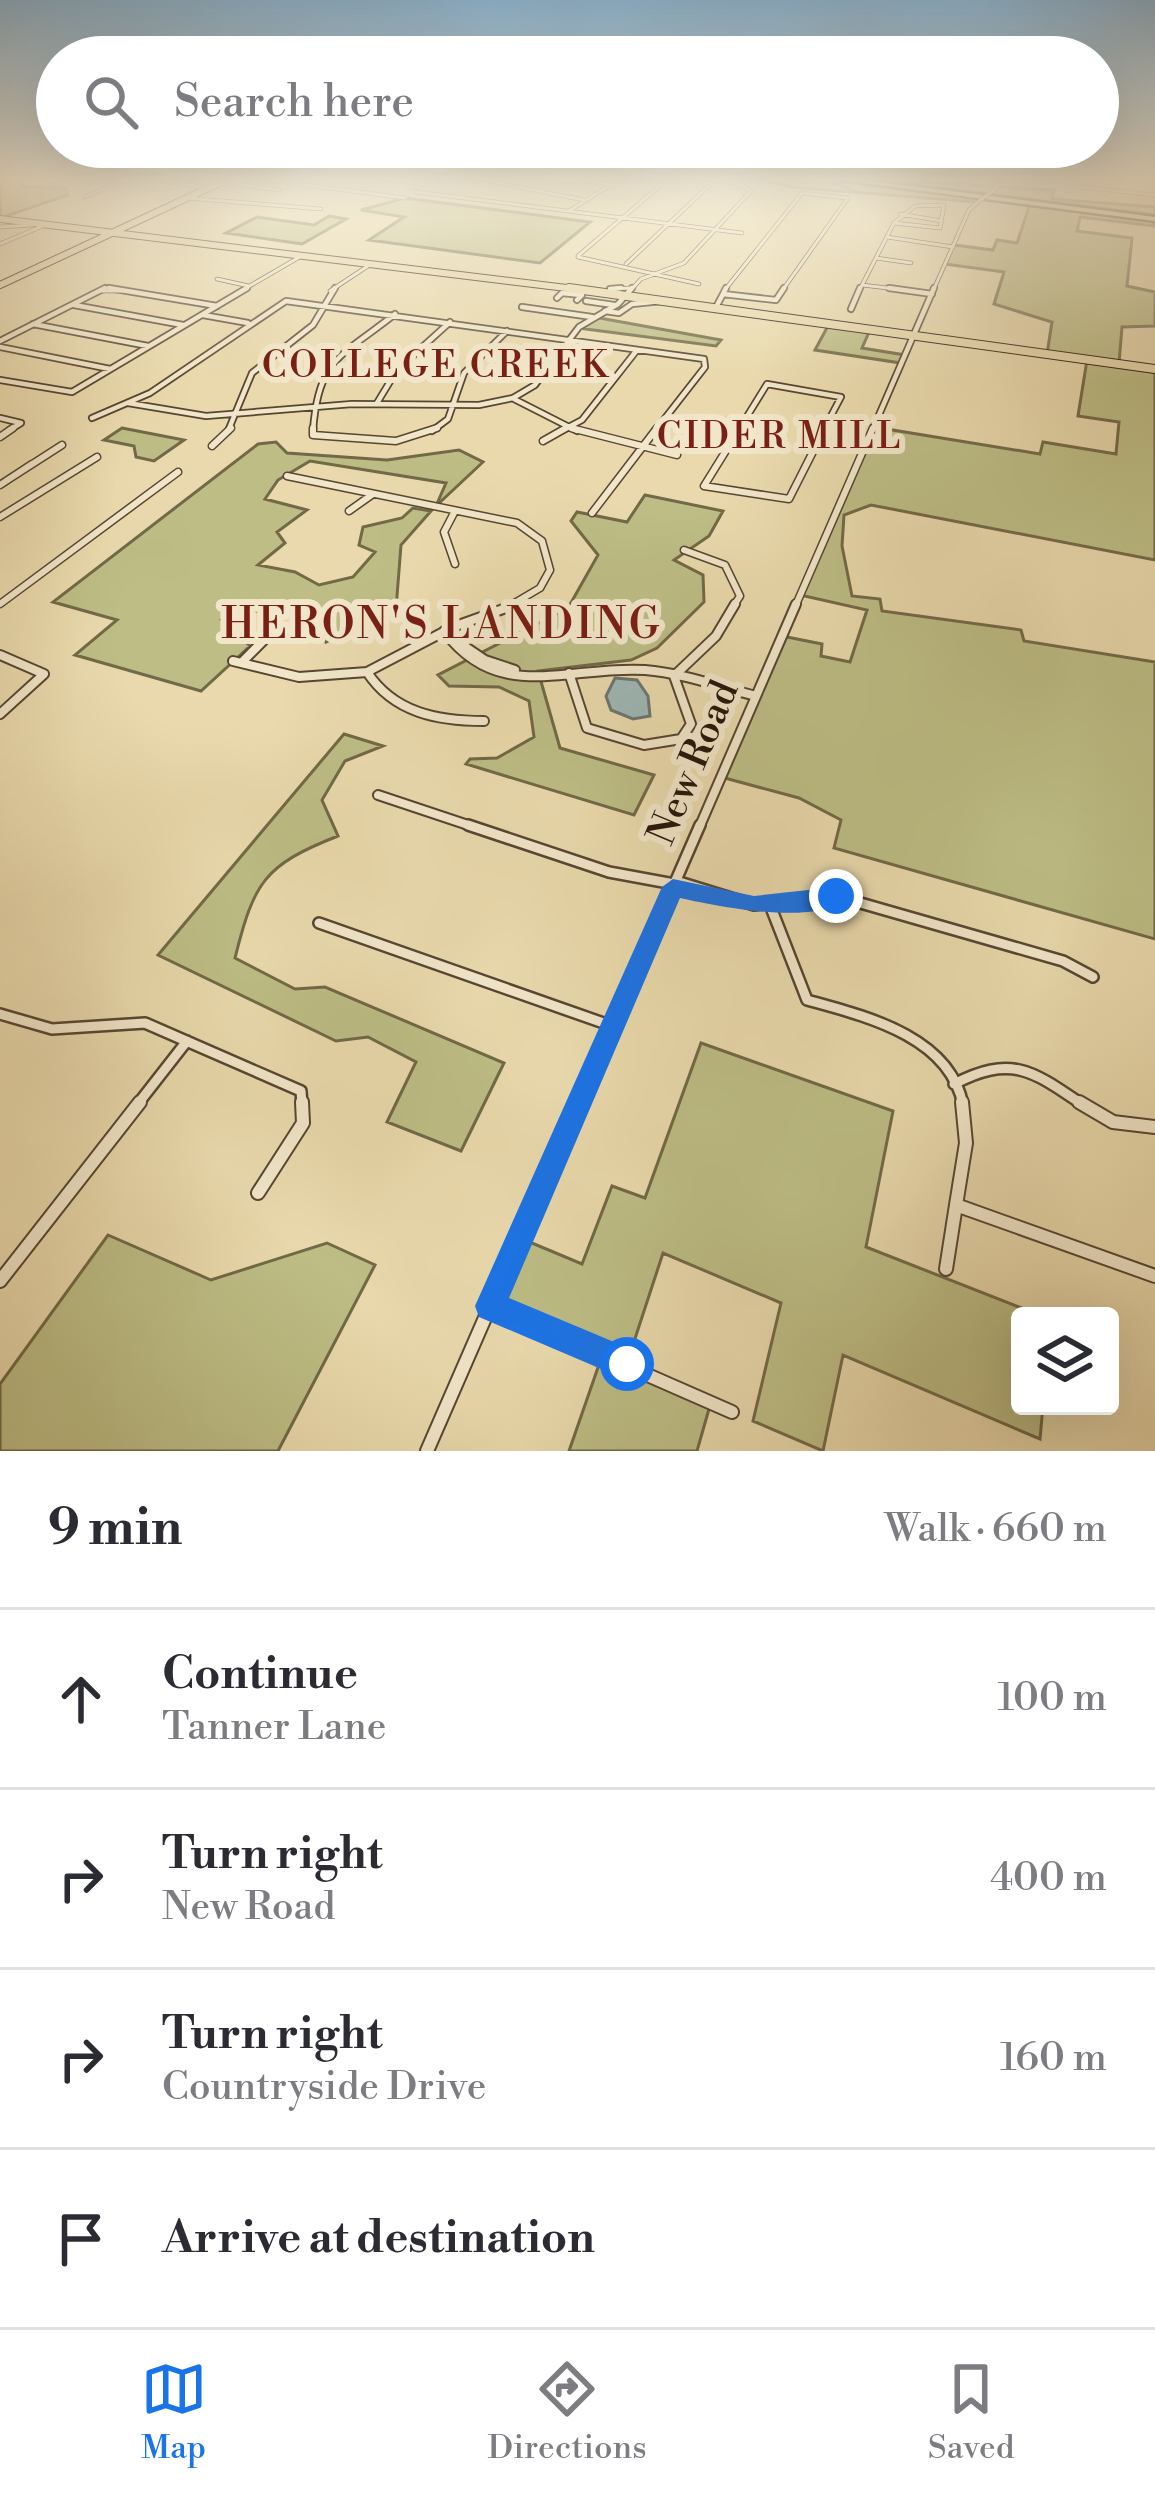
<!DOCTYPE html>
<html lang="en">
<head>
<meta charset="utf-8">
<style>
	body { margin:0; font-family:"Libre Bodoni",serif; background:#f2f2f3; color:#2b2b33 }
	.controls { position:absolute; right:36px; bottom:36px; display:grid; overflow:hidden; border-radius:12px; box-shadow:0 12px 48px #0002 }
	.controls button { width:108px; height:108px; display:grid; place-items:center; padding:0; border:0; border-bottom:3px solid #e1e1e2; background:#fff; color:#2b2b33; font:60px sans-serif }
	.stop { position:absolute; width:36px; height:36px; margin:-27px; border:9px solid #1a73e8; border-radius:50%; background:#fff }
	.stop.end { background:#1a73e8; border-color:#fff; box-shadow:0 3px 12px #0008 }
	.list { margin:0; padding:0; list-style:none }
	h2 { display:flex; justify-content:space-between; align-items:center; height:156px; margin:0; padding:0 48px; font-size:51px }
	h2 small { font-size:39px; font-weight:400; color:#7c7c81 }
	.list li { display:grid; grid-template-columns:78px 1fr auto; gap:36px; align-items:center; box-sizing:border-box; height:180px; padding:0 48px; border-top:3px solid #e1e1e2 }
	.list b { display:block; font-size:45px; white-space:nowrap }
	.list p { margin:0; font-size:39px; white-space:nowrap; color:#7c7c81 }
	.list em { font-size:39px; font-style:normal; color:#7c7c81 }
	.icon { flex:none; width:66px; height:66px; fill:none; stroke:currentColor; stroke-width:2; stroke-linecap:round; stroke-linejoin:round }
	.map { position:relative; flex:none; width:1155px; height:1451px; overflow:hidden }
	.search { position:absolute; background:#fff; box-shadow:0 12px 48px #0002; left:36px; right:36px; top:36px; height:132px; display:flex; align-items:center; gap:30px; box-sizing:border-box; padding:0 42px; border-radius:66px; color:#7c7c81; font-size:45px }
	.sheet { height:876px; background:#fff }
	nav { display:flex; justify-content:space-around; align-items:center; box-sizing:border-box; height:168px; border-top:3px solid #e1e1e2; background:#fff; font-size:33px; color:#7c7c81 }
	nav a { display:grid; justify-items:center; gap:6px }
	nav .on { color:#1a73e8 }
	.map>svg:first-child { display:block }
	.green { fill:#bdbd85; stroke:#716947; stroke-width:3 }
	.water { fill:#9db7b6; stroke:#6d7671; stroke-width:3 }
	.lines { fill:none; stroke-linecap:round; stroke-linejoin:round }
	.stream { stroke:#6d7671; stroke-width:3 }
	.minor-far5-casing { stroke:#564632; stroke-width:4.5 }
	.minor-far4-casing { stroke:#564632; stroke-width:8 }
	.minor-far3-casing { stroke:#564632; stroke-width:9 }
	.minor-far2-casing { stroke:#564632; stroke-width:12 }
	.minor-far1-casing { stroke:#564632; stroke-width:14 }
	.minor-casing { stroke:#564632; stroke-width:16 }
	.major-far1-casing { stroke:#251509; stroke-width:8 }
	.major-casing { stroke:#251509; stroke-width:10 }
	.highway-casing { stroke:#251509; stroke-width:5 }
	.minor-far5 { stroke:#f1e6c9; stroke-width:3 }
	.minor-far4 { stroke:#f1e6c9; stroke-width:4.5 }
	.minor-far3 { stroke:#f1e6c9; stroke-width:6 }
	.minor-far2 { stroke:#f1e6c9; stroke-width:8 }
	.minor-far1 { stroke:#f1e6c9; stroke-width:9 }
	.minor { stroke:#f1e6c9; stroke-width:12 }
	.major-far1 { stroke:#e9d9ac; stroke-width:6 }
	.major { stroke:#e9d9ac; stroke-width:8 }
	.highway { fill:#e9d9ac; fill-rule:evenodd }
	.minor-bridge-casing { stroke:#564632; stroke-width:4.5; stroke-linecap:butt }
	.minor-bridge { stroke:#f1e6c9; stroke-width:3 }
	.route { fill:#1a73e8 }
	.labels { text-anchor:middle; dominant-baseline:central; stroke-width:12; stroke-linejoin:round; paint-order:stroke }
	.far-neighbourhood-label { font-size:36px; letter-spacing:3px; fill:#7a1f14; stroke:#f1e6c9 }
	.street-label { font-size:39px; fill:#251509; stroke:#f1e6c9 }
	.neighbourhood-label { font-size:42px; letter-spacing:3px; fill:#7a1f14; stroke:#f1e6c9 }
</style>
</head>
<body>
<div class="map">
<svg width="1155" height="1451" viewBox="0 0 1155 1451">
	<rect width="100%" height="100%" fill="#e9d9ac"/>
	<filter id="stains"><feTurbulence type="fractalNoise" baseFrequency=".00167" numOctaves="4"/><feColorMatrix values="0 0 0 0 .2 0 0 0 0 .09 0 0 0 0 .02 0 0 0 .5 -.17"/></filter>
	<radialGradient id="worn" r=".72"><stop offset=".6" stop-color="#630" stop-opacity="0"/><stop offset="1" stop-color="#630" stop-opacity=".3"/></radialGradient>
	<path class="green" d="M 755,178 L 828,178 L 983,198 L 976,202 L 791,187 Z
		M 861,178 L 1054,190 L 1052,199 L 1155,207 L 1155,215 Z
		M 7,180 L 21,182 L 23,187 L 66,188 L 68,195 L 0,218 L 0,183 Z
		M 405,198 L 590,222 L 540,263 L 369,240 L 404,217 L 361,210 Z
		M 1030,204 L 1155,219 L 1155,226 L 1080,217 L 1077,231 L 1132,238 L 1127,286 L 1155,292 L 1155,326 L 1122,327 L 1119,363 L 1155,369 L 1155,560 L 871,505 L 844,515 L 842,546 L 852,596 L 880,599 L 882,611 L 1021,630 L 1024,641 L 1155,662 L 1155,939 L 834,848 L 841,820 L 799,798 L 721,777 L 782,636 L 822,644 L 821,656 L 850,662 L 867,610 L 800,595 L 874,427 L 1040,454 L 1043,442 L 1116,454 L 1119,422 L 1078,416 L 1087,360 L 1047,354 L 1052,322 L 994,304 L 1004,272 L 945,264 L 954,245 L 993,250 L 997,240 L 1017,243 Z
		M 329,216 L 346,219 L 302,244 L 226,233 L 257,217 L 314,225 Z
		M 594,317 L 721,340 L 716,346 L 578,328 Z
		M 829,324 L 870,330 L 862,348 L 905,355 L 901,363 L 815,350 Z
		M 122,428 L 184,440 L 154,461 L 136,457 L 134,446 L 104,440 Z
		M 276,442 L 287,453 L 387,460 L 459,450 L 483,462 L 436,506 L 446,483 L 310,461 L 278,480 L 265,499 L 307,510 L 277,532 L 285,543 L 258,565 L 295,572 L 319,585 L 353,577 L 375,552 L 359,545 L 363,527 L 402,518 L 413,508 L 431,511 L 401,545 L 396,609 L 326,642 L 320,614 L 284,604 L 222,620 L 250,646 L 201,691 L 75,655 L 117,620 L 53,602 L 258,444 Z
		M 645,495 L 723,511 L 709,536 L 674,560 L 703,575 L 704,602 L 657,648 L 631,660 L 538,671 L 560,748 L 654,775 L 634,815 L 466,764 L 470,759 L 497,758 L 534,737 L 529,701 L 499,687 L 449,686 L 438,675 L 568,608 L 598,555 L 571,521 L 577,512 L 627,522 Z
		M 344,734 L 383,746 L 345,761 L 322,800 L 338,836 C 264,865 254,882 235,958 L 295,989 L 325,987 L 504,1063 L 461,1151 L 387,1122 L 416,1062 L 368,1037 L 336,1041 L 158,955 Z
		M 701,1043 L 893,1111 L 866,1247 L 1042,1316 L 1020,1316 L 1020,1406 L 1043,1406 L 1040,1439 L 843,1355 L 823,1451 L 753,1421 L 781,1303 L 663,1253 L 627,1363 L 711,1402 L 697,1451 L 569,1451 L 603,1353 L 490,1306 L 520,1238 L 582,1264 L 612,1186 L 645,1198 Z
		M 108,1235 L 211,1280 L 327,1243 L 375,1265 L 278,1451 L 0,1451 L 0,1384 Z"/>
	<path class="water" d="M 615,678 L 637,680 L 648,696 L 650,716 L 633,719 L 611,710 L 606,696 Z"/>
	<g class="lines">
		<path class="stream" d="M 825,180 L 855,191"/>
		<defs>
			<path id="minor-far5" d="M 137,178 L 208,188
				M 253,178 L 405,198
				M 376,178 L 427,185
				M 473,178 L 584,200
				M 562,178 L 614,185
				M 1109,178 L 1155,183
				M 50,182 L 59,178
				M 221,182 L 279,190
				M 1080,187 L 1155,195
				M 416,192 L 742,233
				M 992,192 L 1004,178
				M 85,197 L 126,178
				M 187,198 L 321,209
				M 944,205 L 940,228 L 894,223 L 915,206 Z
				M 569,211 L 621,178
				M 900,214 L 942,221
				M 0,227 L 33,225
				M 887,237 L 953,247
				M 0,244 L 45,225
				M 578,256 L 669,178
				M 578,257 L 699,284
				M 876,258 L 911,263
				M 626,264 L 715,180
				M 217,279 L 249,286
				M 862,285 L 913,291
				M 610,289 L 631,288
				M 99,291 L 128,291
				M 241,291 L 303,255
				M 330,291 L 371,264
				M 630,291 L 641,279 L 684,263 L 751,191 L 739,184 L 693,178
				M 724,291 L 802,193 L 848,198 L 782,291
				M 859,291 L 894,223
				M 933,291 L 969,210 L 980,200"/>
			<path id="minor-far4" d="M 109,288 L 217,306
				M 889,288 L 932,294
				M 610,289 L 621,288
				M 723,294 L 776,300 L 784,288
				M 723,294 L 726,288
				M 557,298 L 562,293 L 582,295 L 577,300
				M 586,301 L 614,305
				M 74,305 L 183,325
				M 522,307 L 592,317
				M 715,309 L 723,294
				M 851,309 L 860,288
				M 605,311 L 619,313 L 632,304 L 662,301
				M 203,315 L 248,323
				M 33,324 L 148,346
				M 0,341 L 105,288
				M 0,347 L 110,369
				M 0,380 L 72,392 L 247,288
				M 514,399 L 577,431
				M 128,403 L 206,416 L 352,404 L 479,405 L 513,398 L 535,385 L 579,327 L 618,304 L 632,288
				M 377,403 L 397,370 L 450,322
				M 0,418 L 21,423 L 8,431
				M 92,418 L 150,393 L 286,301 L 704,359 L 705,367 L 655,431
				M 228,431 L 252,373 L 313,325 L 335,288
				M 313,431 C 318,358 341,357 395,314
				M 432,431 L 448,419 L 464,373 L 507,331
				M 561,431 L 582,420 L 637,350
				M 738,431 L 767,384 L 841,397 L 823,431
				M 872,431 L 934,288"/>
			<path id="minor-far3" d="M 313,428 L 313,435 L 396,441 L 437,428
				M 571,428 L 677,455
				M 740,428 L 704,486 L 789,499 L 825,428
				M 0,437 L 13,428
				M 543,441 L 566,428
				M 818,441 L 864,449
				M 212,446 L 231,428
				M 287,476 L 517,523 L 542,541 L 550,570 L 540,588 L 508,607
				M 6,481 L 62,445
				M 0,485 L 32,464
				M 349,511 L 373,494
				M 455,511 L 444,532 L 455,564
				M 592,513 L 657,428
				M 0,517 L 97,457
				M 684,550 L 725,565 L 740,596 L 733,607
				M 0,604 L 178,472
				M 795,607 L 873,428"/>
			<path id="minor-far2" d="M 444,631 C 499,705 569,665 645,670 C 683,673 720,687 756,696
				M 448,635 L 485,660 L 515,670
				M 0,655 L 44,674 L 0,714
				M 233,661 L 299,677 L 367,672 L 453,627 L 517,604
				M 242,662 L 265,639
				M 367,672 C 394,713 438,721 484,721
				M 569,673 L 587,728 L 644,745 L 681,739 L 691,724 L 674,676 L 716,636 L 735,604
				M 378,795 L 477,828
				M 699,828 L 796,604"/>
			<path id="minor-far1" d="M 468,825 L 609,872 L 674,884
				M 676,881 L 754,905 L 836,896 L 1063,961 L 1093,977
				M 770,905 L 807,1000 C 865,1016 950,1036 963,1105
				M 319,923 L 612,1026
				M 0,1014 L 52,1029 L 145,1023 L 301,1091 L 302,1105
				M 954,1084 C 1012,1054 1033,1071 1083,1105
				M 137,1105 L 187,1041
				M 578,1105 L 700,825"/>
			<path id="minor" d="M 962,1102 L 966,1143 L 956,1205 L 1155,1276
				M 1079,1102 L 1113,1122 L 1155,1127
				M 258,1193 L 303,1123 L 302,1102
				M 946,1269 L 956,1205
				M 0,1281 L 140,1102
				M 490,1306 L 732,1412
				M 427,1451 L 579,1102"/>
			<path id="major-far1" d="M 0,219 L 591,291
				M 0,285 L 230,178"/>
			<path id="major" d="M 569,288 L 1155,369"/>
			<path id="highway" d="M 825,178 L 848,178 L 1155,217 L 1155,221 Z"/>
		</defs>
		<use href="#minor-far5" class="minor-far5-casing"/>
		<use href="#minor-far4" class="minor-far4-casing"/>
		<use href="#minor-far3" class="minor-far3-casing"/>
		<use href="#minor-far2" class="minor-far2-casing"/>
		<use href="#minor-far1" class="minor-far1-casing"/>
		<use href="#minor" class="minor-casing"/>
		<use href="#major-far1" class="major-far1-casing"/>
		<use href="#major" class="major-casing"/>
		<use href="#highway" class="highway-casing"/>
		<use href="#minor-far5" class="minor-far5"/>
		<use href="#minor-far4" class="minor-far4"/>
		<use href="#minor-far3" class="minor-far3"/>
		<use href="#minor-far2" class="minor-far2"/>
		<use href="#minor-far1" class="minor-far1"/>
		<use href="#minor" class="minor"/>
		<use href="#major-far1" class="major-far1"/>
		<use href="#major" class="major"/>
		<use href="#highway" class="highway"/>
		<defs>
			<path id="minor-bridge" d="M 980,200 L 992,192"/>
		</defs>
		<use href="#minor-bridge" class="minor-bridge-casing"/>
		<use href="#minor-bridge" class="minor-bridge"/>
	</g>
	<linearGradient id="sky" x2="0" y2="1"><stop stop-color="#8ab5d4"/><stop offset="0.47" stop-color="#f5eeda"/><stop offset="1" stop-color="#f5eeda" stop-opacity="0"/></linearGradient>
	<rect width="1155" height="382" fill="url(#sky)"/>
	<path class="route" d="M 673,879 L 754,896 L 836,887 L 848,896 C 822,928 716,906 680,898 L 509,1298 L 638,1352 L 643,1364 L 638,1375 L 627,1380 L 479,1317 L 475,1306 L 662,887 Z"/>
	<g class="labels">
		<g class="far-neighbourhood-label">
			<text x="436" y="366">COLLEGE CREEK</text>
			<text x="780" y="437">CIDER MILL</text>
		</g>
		<g class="street-label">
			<text transform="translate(694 763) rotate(-67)">New Road</text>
		</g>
		<g class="neighbourhood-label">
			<text x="442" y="625">HERON'S LANDING</text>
		</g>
	</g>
	<rect width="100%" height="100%" filter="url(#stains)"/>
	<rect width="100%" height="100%" fill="url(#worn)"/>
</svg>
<div class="controls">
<button><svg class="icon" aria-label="layers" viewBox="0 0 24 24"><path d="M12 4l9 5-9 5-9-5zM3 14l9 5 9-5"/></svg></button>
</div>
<div class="stop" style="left:627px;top:1364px"></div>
<div class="stop end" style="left:836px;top:896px"></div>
<div class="search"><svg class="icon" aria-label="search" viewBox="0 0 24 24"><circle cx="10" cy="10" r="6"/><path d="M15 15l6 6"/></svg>Search here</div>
</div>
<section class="sheet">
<h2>9 min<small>Walk · 660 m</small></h2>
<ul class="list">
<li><svg class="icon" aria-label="ahead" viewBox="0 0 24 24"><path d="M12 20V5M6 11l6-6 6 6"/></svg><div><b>Continue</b><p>Tanner Lane</p></div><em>100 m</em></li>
<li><svg class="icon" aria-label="right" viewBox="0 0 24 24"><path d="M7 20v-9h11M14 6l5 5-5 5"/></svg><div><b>Turn right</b><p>New Road</p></div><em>400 m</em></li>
<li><svg class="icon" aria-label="right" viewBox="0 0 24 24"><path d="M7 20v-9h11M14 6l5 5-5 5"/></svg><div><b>Turn right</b><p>Countryside Drive</p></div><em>160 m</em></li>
<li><svg class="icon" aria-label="arrive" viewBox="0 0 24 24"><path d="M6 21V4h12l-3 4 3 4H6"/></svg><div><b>Arrive at destination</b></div></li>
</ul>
</section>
<nav>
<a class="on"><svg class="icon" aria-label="map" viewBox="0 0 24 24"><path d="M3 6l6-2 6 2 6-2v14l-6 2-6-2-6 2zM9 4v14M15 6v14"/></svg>Map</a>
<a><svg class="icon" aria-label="directions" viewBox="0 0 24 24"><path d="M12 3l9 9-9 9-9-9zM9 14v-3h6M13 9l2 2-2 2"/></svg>Directions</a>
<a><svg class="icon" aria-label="saved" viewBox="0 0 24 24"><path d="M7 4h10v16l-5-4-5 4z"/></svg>Saved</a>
</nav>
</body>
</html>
